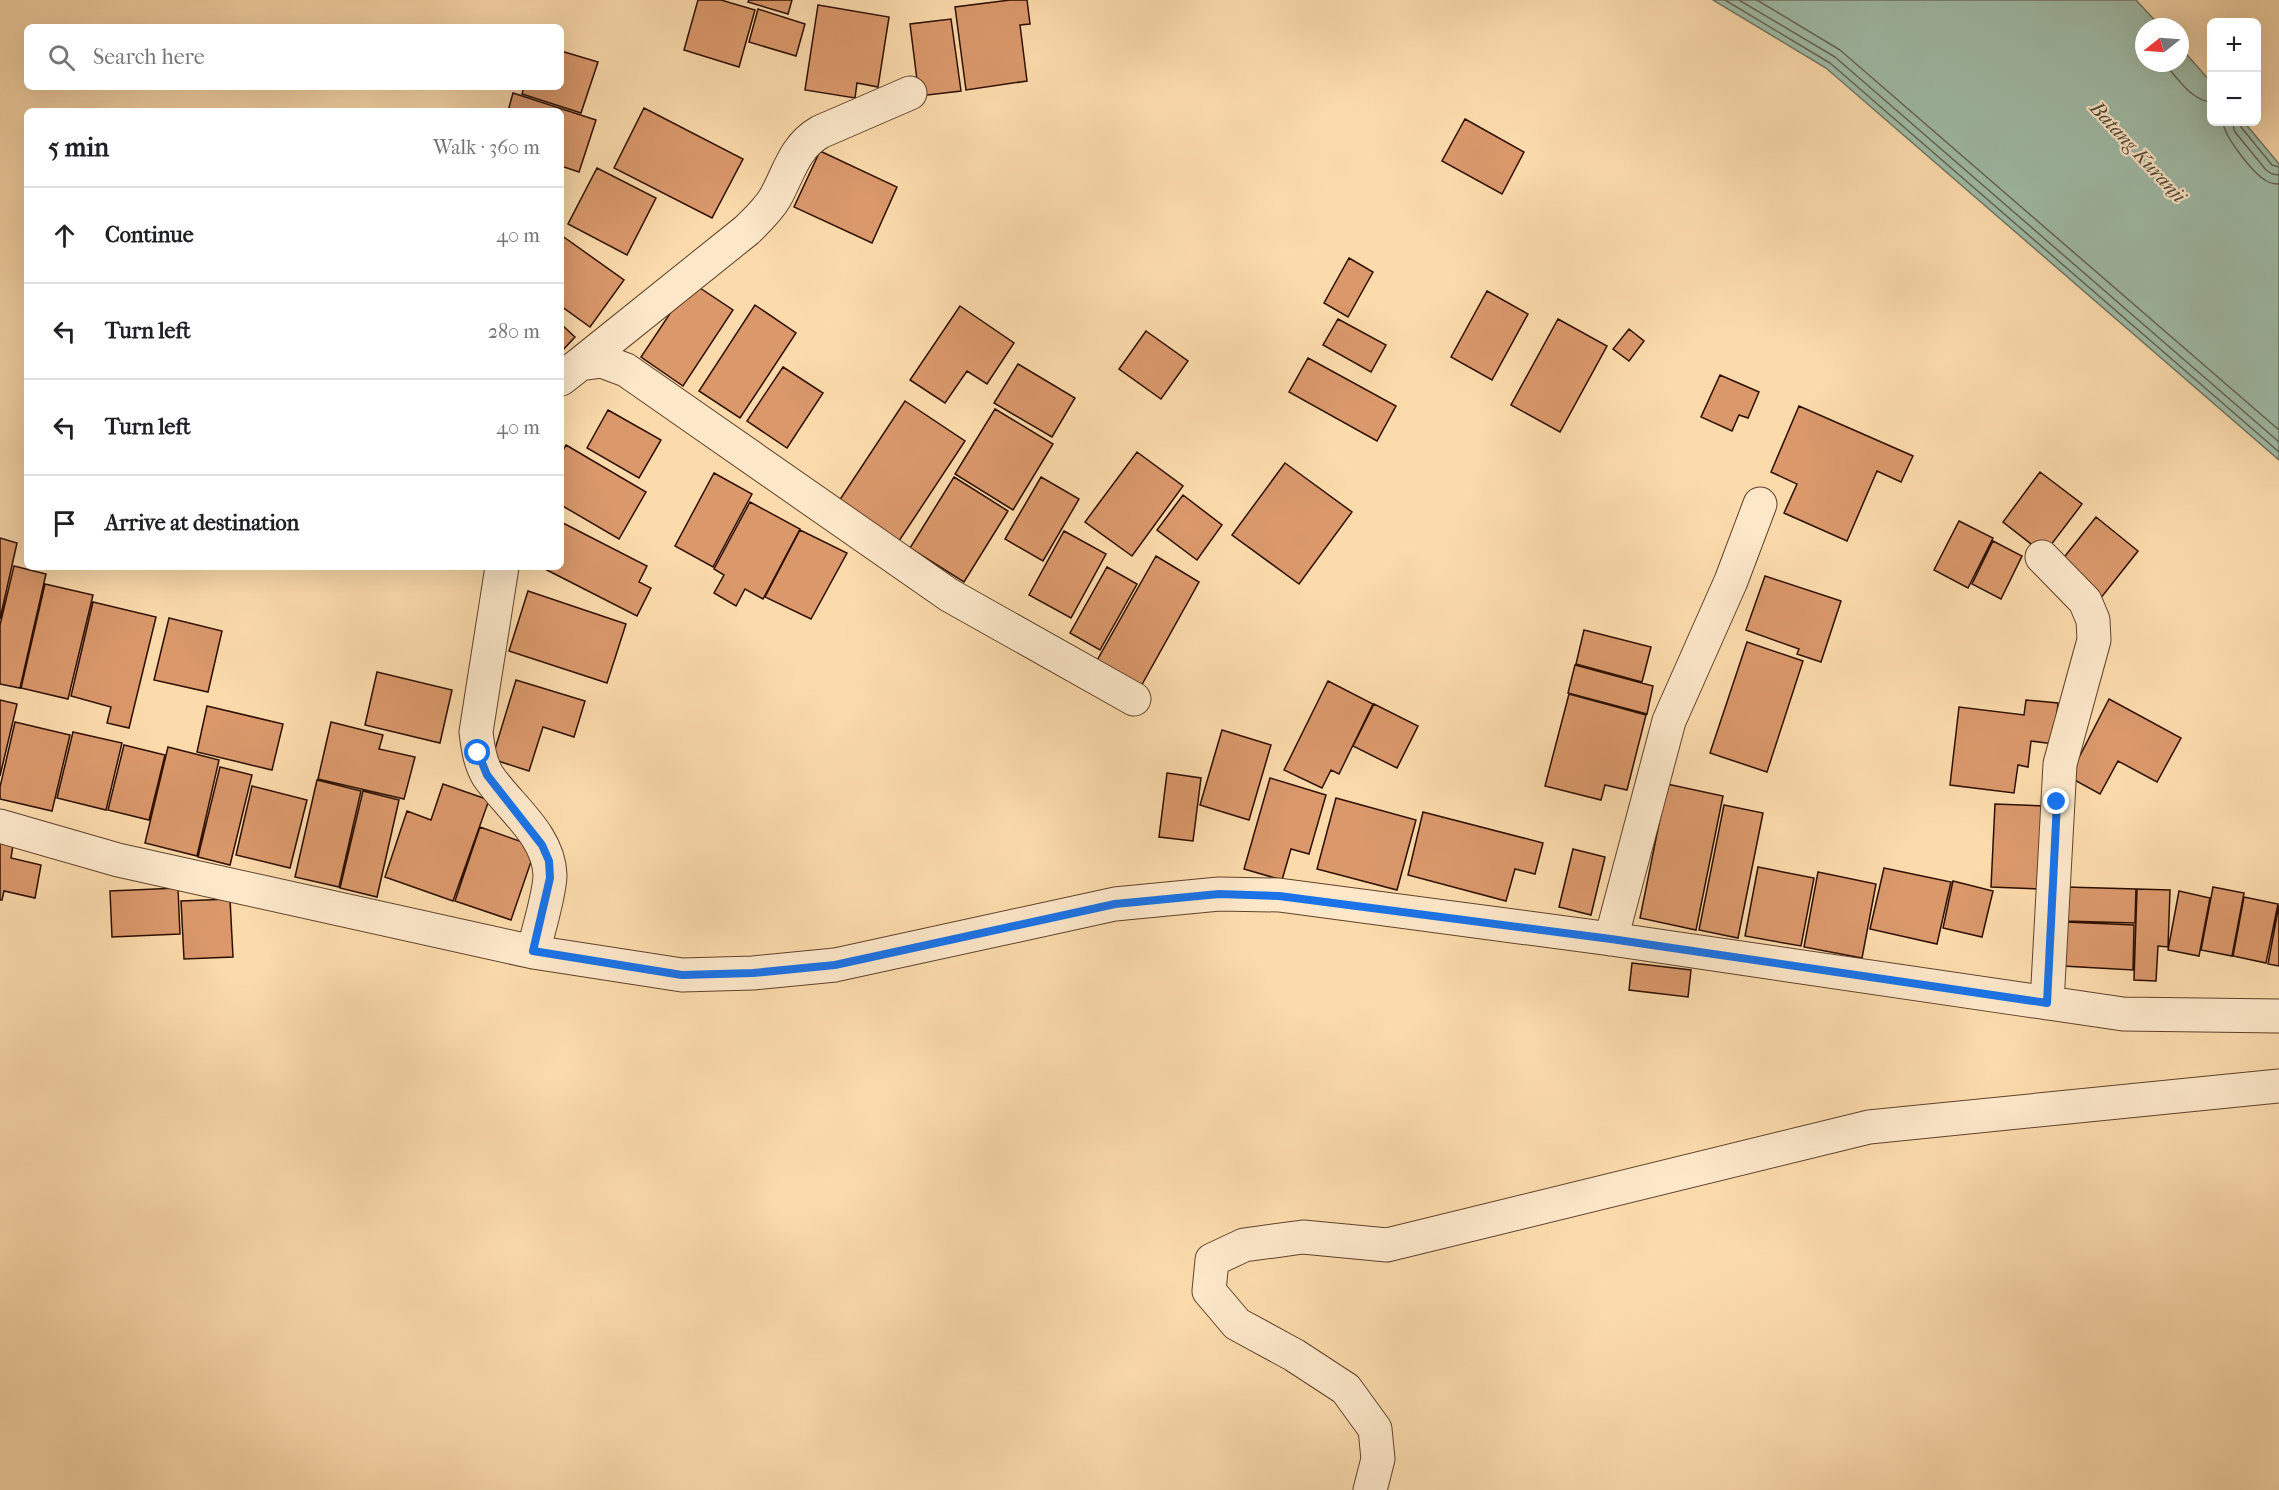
<!DOCTYPE html>
<html lang="en">
<head>
<meta charset="utf-8">
<style>
	body { margin:0; font-family:"IM FELL French Canon",serif; background:#f6f6f6; color:#202124 }
	.controls { position:absolute; right:18px; top:18px; display:grid; overflow:hidden; border-radius:9px; box-shadow:0 6px 24px #0002 }
	.controls button { width:54px; height:54px; display:grid; place-items:center; padding:0; border:0; border-bottom:2px solid #e0e0e0; background:#fff; color:#202124; font:30px sans-serif }
	.compass { position:absolute; left:2135px; top:18px; width:54px; height:54px; border-radius:50%; background:#fff; box-shadow:0 6px 24px #0002; rotate:253deg }
	.stop { position:absolute; width:18px; height:18px; margin:-14px; border:4px solid #1a73e8; border-radius:50%; background:#fff }
	.stop.end { background:#1a73e8; border-color:#fff; box-shadow:0 2px 6px #0008 }
	.list { margin:0; padding:0; list-style:none }
	h2 { display:flex; justify-content:space-between; align-items:center; height:78px; margin:0; padding:0 24px; font-size:26px }
	h2 small { font-size:20px; font-weight:400; color:#757577 }
	.list li { display:grid; grid-template-columns:39px 1fr auto; gap:18px; align-items:center; box-sizing:border-box; height:96px; padding:0 24px; border-top:2px solid #e0e0e0 }
	.list b { display:block; font-size:22px; white-space:nowrap }
	.list em { font-size:20px; font-style:normal; color:#757577 }
	.icon { flex:none; width:33px; height:33px; fill:none; stroke:currentColor; stroke-width:2; stroke-linecap:round; stroke-linejoin:round }
	.map { position:relative; flex:none; width:2279px; height:1490px; overflow:hidden }
	.search { position:absolute; background:#fff; box-shadow:0 6px 24px #0002; left:24px; top:24px; width:540px; height:66px; display:flex; align-items:center; gap:15px; box-sizing:border-box; padding:0 21px; border-radius:9px; color:#757577; font-size:22px }
	.panel { position:absolute; background:#fff; box-shadow:0 6px 24px #0002; left:24px; top:108px; width:540px; height:462px; border-radius:9px }
	.map>svg:first-child { display:block }
	.water { fill:#9fbba7; stroke:#717664; stroke-width:1.5 }
	.lines { fill:none; stroke-linecap:round; stroke-linejoin:round }
	.shore { stroke:#666554; stroke-width:1.5 }
	.building { fill:#da986b; stroke:#2d0f00; stroke-width:1.5 }
	.minor-casing { stroke:#60422b; stroke-width:35 }
	.minor { stroke:#fce7c9; stroke-width:33 }
	.route { stroke:#1a73e8; stroke-width:8 }
	.labels { text-anchor:middle; dominant-baseline:central; stroke-width:4.5; stroke-linejoin:round; paint-order:stroke }
	.water-label { font-size:20px; font-style:italic; fill:#554b3a; stroke:#fce7c9 }
</style>
</head>
<body>
<div class="map">
<svg width="2279" height="1490" viewBox="0 0 2279 1490">
	<rect width="100%" height="100%" fill="#fbdaac"/>
	<filter id="stains"><feTurbulence type="fractalNoise" baseFrequency=".00333" numOctaves="4"/><feColorMatrix values="0 0 0 0 .2 0 0 0 0 .09 0 0 0 0 .02 0 0 0 .5 -.17"/></filter>
	<radialGradient id="worn" r=".72"><stop offset=".6" stop-color="#630" stop-opacity="0"/><stop offset="1" stop-color="#630" stop-opacity=".3"/></radialGradient>
	<path class="water" d="M 1713,0 L 2136,0 L 2161,27 L 2144,27 L 2144,63 L 2180,63 L 2180,47 L 2211,82 L 2212,122 L 2244,122 L 2279,164 L 2279,460 L 1826,68 Z"/>
	<g class="lines">
		<path class="shore" d="M 1725,0 L 1830,63 L 2279,452
			M 1739,0 L 1835,57 L 2279,442
			M 1757,0 L 1840,50 L 2279,430
			M 2164,63 C 2177,77 2191,101 2212,102
			M 2223,122 C 2224,136 2252,172 2265,180 C 2269,183 2274,184 2279,184
			M 2232,122 L 2235,132 L 2266,170 L 2272,174 L 2279,175
			M 2240,122 L 2241,127 L 2272,165 L 2279,167"/>
	</g>
	<path class="building" d="M 698,0 L 721,0 L 755,10 L 739,67 L 684,50 Z
		M 749,0 L 792,0 L 788,14 L 748,2 Z
		M 1010,0 L 1027,0 L 1030,24 L 1020,25 L 1027,81 L 966,90 L 955,7 Z
		M 818,5 L 889,17 L 878,87 L 857,83 L 855,98 L 805,90 Z
		M 758,9 L 805,24 L 796,56 L 749,42 Z
		M 951,19 L 961,91 L 919,96 L 910,24 Z
		M 561,51 L 598,62 L 581,113 L 522,94 L 524,87 L 561,87 Z
		M 513,93 L 596,120 L 579,172 L 561,166 L 561,111 L 508,111 Z
		M 644,108 L 743,159 L 712,218 L 614,168 Z
		M 1465,119 L 1524,152 L 1502,194 L 1442,161 Z
		M 820,151 L 897,187 L 872,243 L 794,207 Z
		M 597,168 L 656,198 L 627,255 L 568,224 Z
		M 561,235 L 624,280 L 590,327 L 561,306 Z
		M 1349,258 L 1373,272 L 1348,317 L 1324,303 Z
		M 691,282 L 733,310 L 683,386 L 641,357 Z
		M 1487,291 L 1528,314 L 1492,380 L 1451,357 Z
		M 755,305 L 796,333 L 740,418 L 699,391 Z
		M 960,306 L 1014,343 L 987,384 L 967,371 L 945,403 L 910,380 Z
		M 1338,319 L 1386,345 L 1371,372 L 1323,345 Z
		M 1558,319 L 1607,346 L 1560,432 L 1511,405 Z
		M 561,324 L 575,337 L 561,352 Z
		M 1629,329 L 1644,341 L 1629,361 L 1613,349 Z
		M 1146,331 L 1188,361 L 1161,399 L 1119,369 Z
		M 1308,358 L 1396,406 L 1377,441 L 1289,392 Z
		M 1018,364 L 1075,398 L 1052,437 L 994,403 Z
		M 783,367 L 823,393 L 787,448 L 747,421 Z
		M 1720,375 L 1759,392 L 1748,418 L 1739,415 L 1732,431 L 1701,417 Z
		M 905,401 L 965,441 L 897,544 L 837,504 Z
		M 1799,406 L 1913,456 L 1901,482 L 1877,471 L 1847,541 L 1784,513 L 1797,484 L 1771,472 Z
		M 995,409 L 1053,444 L 1013,510 L 955,474 Z
		M 608,410 L 661,440 L 639,478 L 587,448 Z
		M 566,445 L 646,492 L 619,539 L 561,505 L 561,454 Z
		M 1137,452 L 1183,486 L 1132,556 L 1085,522 Z
		M 1285,463 L 1352,512 L 1299,584 L 1232,535 Z
		M 2040,472 L 2082,504 L 2044,554 L 2003,522 Z
		M 714,473 L 752,494 L 713,567 L 675,546 Z
		M 954,477 L 1008,511 L 964,582 L 910,548 Z
		M 1041,477 L 1079,499 L 1043,561 L 1005,539 Z
		M 1183,495 L 1222,525 L 1197,560 L 1157,530 Z
		M 750,502 L 800,529 L 763,599 L 745,589 L 736,606 L 714,593 L 724,575 L 714,569 Z
		M 2096,517 L 2138,551 L 2100,599 L 2058,565 Z
		M 1959,521 L 1993,538 L 1968,588 L 1934,570 Z
		M 561,522 L 647,566 L 639,582 L 651,588 L 637,616 L 541,567 L 561,567 Z
		M 800,530 L 847,553 L 811,619 L 765,597 Z
		M 1064,531 L 1106,554 L 1071,618 L 1029,595 Z
		M 0,538 L 17,543 L 0,619 Z
		M 1993,541 L 2022,556 L 2001,599 L 1972,584 Z
		M 1156,556 L 1199,582 L 1140,688 L 1095,664 Z
		M 14,566 L 46,574 L 20,688 L 0,684 L 0,625 Z
		M 1107,567 L 1137,584 L 1100,650 L 1070,633 Z
		M 1765,576 L 1841,601 L 1821,662 L 1797,654 L 1799,649 L 1746,630 Z
		M 45,584 L 93,595 L 68,699 L 21,688 Z
		M 528,591 L 626,624 L 607,683 L 509,651 Z
		M 93,602 L 156,617 L 129,728 L 107,723 L 111,707 L 71,696 Z
		M 169,618 L 222,631 L 208,692 L 154,680 Z
		M 1584,630 L 1651,647 L 1642,682 L 1576,664 Z
		M 1747,642 L 1803,661 L 1767,772 L 1710,753 Z
		M 1575,665 L 1653,686 L 1647,714 L 1568,693 Z
		M 377,672 L 452,690 L 440,743 L 365,725 Z
		M 516,680 L 585,701 L 574,737 L 543,727 L 529,771 L 492,759 Z
		M 1328,681 L 1373,704 L 1339,774 L 1331,770 L 1322,788 L 1284,770 Z
		M 1569,694 L 1646,715 L 1627,790 L 1605,785 L 1601,800 L 1545,786 Z
		M 2109,699 L 2181,738 L 2157,782 L 2118,761 L 2100,794 L 2069,777 Z
		M 0,700 L 17,704 L 0,776 Z
		M 2026,700 L 2058,703 L 2054,744 L 2031,741 L 2028,767 L 2018,765 L 2014,793 L 1950,785 L 1959,707 L 2024,715 Z
		M 1374,704 L 1418,726 L 1397,768 L 1353,746 Z
		M 207,706 L 283,724 L 272,770 L 197,752 Z
		M 15,722 L 70,735 L 52,811 L 0,799 L 0,787 Z
		M 331,722 L 383,735 L 379,749 L 415,757 L 404,799 L 318,779 Z
		M 1222,730 L 1271,745 L 1249,820 L 1200,805 Z
		M 73,732 L 122,743 L 106,810 L 57,798 Z
		M 124,745 L 165,755 L 149,820 L 108,810 Z
		M 168,747 L 219,760 L 197,856 L 145,843 Z
		M 220,767 L 252,775 L 230,865 L 198,857 Z
		M 1167,773 L 1201,778 L 1193,841 L 1159,837 Z
		M 1270,778 L 1326,795 L 1309,854 L 1291,849 L 1282,880 L 1244,869 Z
		M 317,780 L 361,791 L 339,887 L 295,877 Z
		M 443,784 L 489,800 L 453,901 L 385,877 L 407,811 L 431,820 Z
		M 1667,784 L 1723,796 L 1696,930 L 1640,918 Z
		M 252,786 L 307,800 L 290,868 L 236,855 Z
		M 363,791 L 399,800 L 377,897 L 340,888 Z
		M 1336,798 L 1416,820 L 1397,890 L 1317,869 Z
		M 1995,804 L 2044,806 L 2041,889 L 1991,887 Z
		M 1724,805 L 1763,813 L 1738,938 L 1699,930 Z
		M 1423,812 L 1543,843 L 1535,874 L 1515,869 L 1506,901 L 1408,875 Z
		M 480,827 L 536,847 L 511,920 L 455,901 Z
		M 0,842 L 13,845 L 11,858 L 41,865 L 35,898 L 4,891 L 2,900 L 0,900 Z
		M 1573,849 L 1605,857 L 1591,915 L 1559,907 Z
		M 1758,867 L 1814,878 L 1801,946 L 1745,936 Z
		M 1884,868 L 1951,882 L 1937,944 L 1870,929 Z
		M 1818,872 L 1876,884 L 1862,958 L 1804,947 Z
		M 1953,881 L 1993,891 L 1982,937 L 1943,928 Z
		M 2066,887 L 2136,889 L 2135,923 L 2064,921 Z
		M 2213,887 L 2244,893 L 2232,956 L 2201,950 Z
		M 178,888 L 180,934 L 112,937 L 110,891 Z
		M 2137,889 L 2170,890 L 2168,947 L 2158,946 L 2156,981 L 2134,980 Z
		M 2179,891 L 2210,898 L 2199,956 L 2168,950 Z
		M 2244,897 L 2278,904 L 2266,963 L 2233,956 Z
		M 230,899 L 233,957 L 184,959 L 181,901 Z
		M 2279,905 L 2279,966 L 2268,964 Z
		M 2065,922 L 2134,925 L 2133,970 L 2063,966 Z
		M 1632,963 L 1691,970 L 1688,997 L 1629,990 Z"/>
	<g class="lines">
		<defs>
			<path id="minor" d="M 580,364 L 747,230 C 757,220 768,210 775,198 C 789,173 794,147 820,132 L 910,93
				M 561,379 L 580,364 L 602,361 L 626,370 L 949,595 L 1134,699
				M 2042,557 L 2085,601 L 2093,620 L 2094,640 L 2060,764 L 2047,1003
				M 502,567 L 476,732 C 478,748 480,763 488,776 C 509,807 549,835 550,875 C 550,893 538,932 533,952
				M 0,826 L 118,860 L 533,952 L 682,975 L 753,973 L 835,965 L 1115,904 L 1219,894 L 1279,895 L 1611,939 L 2123,1014 L 2279,1016
				M 1611,939 L 1669,721 L 1731,581 L 1760,504
				M 1370,1490 L 1378,1459 L 1375,1429 L 1346,1389 L 1294,1355 L 1237,1324 L 1209,1291 L 1212,1260 L 1244,1245 L 1303,1237 L 1387,1245 L 1869,1127 L 2279,1086"/>
		</defs>
		<use href="#minor" class="minor-casing"/>
		<use href="#minor" class="minor"/>
	</g>
	<g class="lines">
		<path class="route" d="M 478,753 L 487,775 L 542,845 L 549,861 L 550,878 L 533,951 L 682,975 L 753,973 L 835,965 L 1115,904 L 1219,894 L 1279,896 L 1611,939 L 2047,1003 L 2057,802"/>
	</g>
	<g class="labels">
		<g class="water-label">
			<text transform="translate(2138 152) rotate(47)">Batang Kuranji</text>
		</g>
	</g>
	<rect width="100%" height="100%" filter="url(#stains)"/>
	<rect width="100%" height="100%" fill="url(#worn)"/>
</svg>
<div class="controls">
<button>+</button>
<button>−</button>
</div>
<svg class="compass" viewBox="-18 -18 36 36"><path d="M0-13l5 13h-10z" fill="#e53935"/><path d="M0 13l5-13h-10z" fill="#757577"/></svg>
<div class="stop" style="left:478px;top:753px"></div>
<div class="stop end" style="left:2057px;top:802px"></div>
<div class="search"><svg class="icon" aria-label="search" viewBox="0 0 24 24"><circle cx="10" cy="10" r="6"/><path d="M15 15l6 6"/></svg>Search here</div>
<section class="panel">
<h2>5 min<small>Walk · 360 m</small></h2>
<ul class="list">
<li><svg class="icon" aria-label="ahead" viewBox="0 0 24 24"><path d="M12 20V5M6 11l6-6 6 6"/></svg><div><b>Continue</b></div><em>40 m</em></li>
<li><svg class="icon" aria-label="left" viewBox="0 0 24 24"><path d="M17 20v-9H6M10 6l-5 5 5 5"/></svg><div><b>Turn left</b></div><em>280 m</em></li>
<li><svg class="icon" aria-label="left" viewBox="0 0 24 24"><path d="M17 20v-9H6M10 6l-5 5 5 5"/></svg><div><b>Turn left</b></div><em>40 m</em></li>
<li><svg class="icon" aria-label="arrive" viewBox="0 0 24 24"><path d="M6 21V4h12l-3 4 3 4H6"/></svg><div><b>Arrive at destination</b></div></li>
</ul>
</section>
</div>
</body>
</html>
